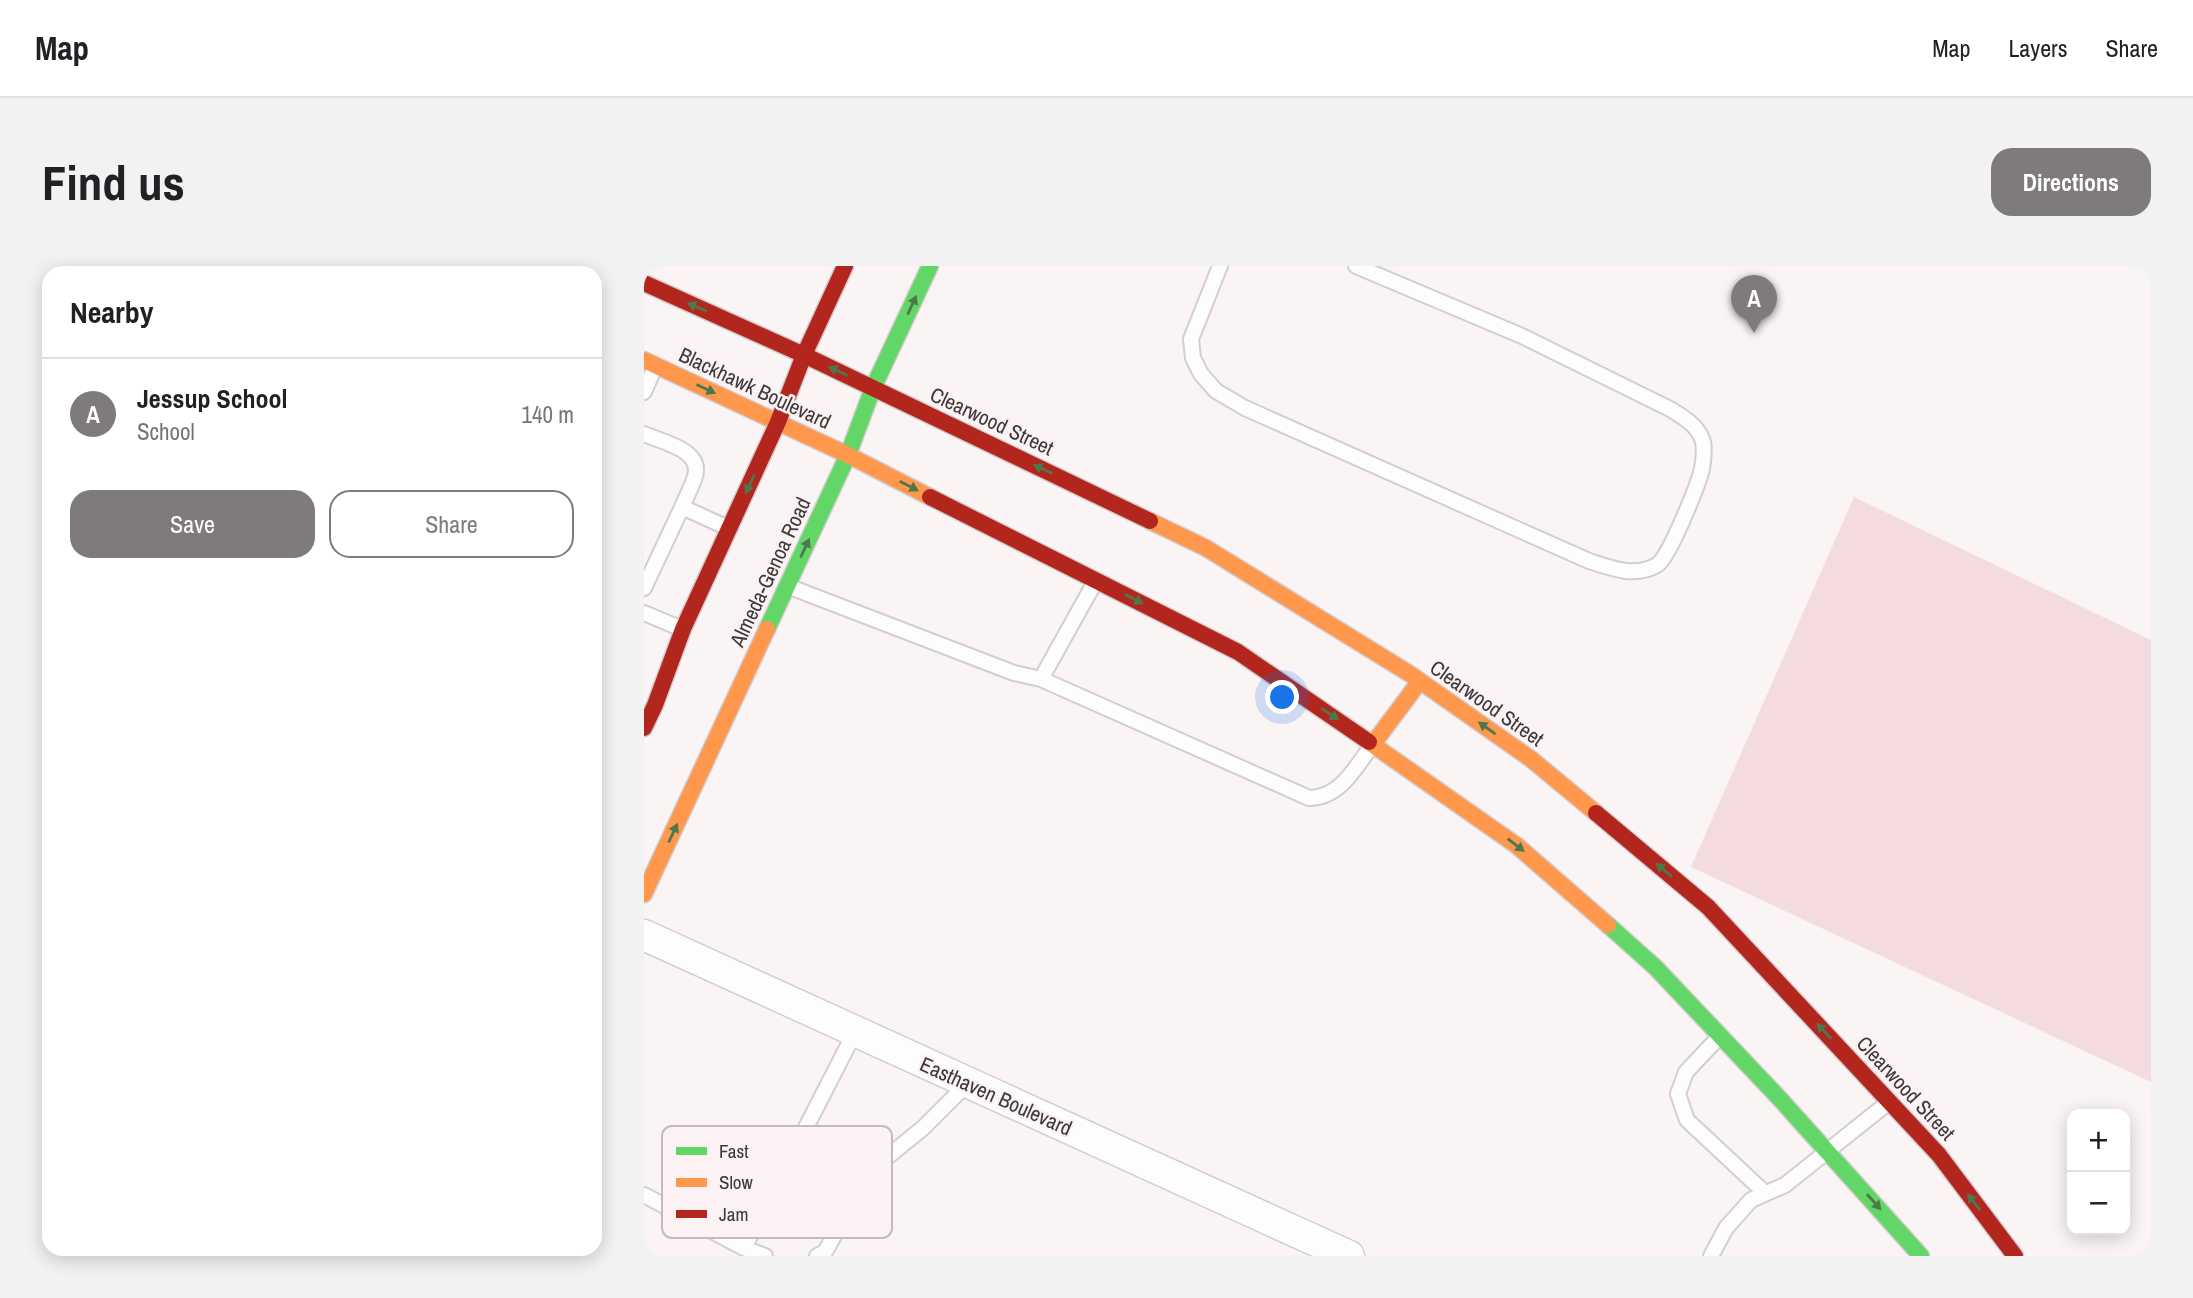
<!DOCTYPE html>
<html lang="en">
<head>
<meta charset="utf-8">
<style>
	body { margin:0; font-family:"Archivo Narrow",sans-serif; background:#f2f2f2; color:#202124 }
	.controls { position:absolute; right:21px; bottom:21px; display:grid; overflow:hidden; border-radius:14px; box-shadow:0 4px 18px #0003 }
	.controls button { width:63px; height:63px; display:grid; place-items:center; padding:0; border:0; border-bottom:2px solid #e0e0e0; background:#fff; color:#202124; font:35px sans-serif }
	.you { position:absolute; left:639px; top:432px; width:24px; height:24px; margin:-18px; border:5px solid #fff; border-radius:50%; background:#1a73e8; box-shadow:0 0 0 10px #1a73e833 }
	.badge { display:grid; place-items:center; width:46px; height:46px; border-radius:50%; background:#7f7a7b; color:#fff; font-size:23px; font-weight:700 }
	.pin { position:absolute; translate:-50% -58px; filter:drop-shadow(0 2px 4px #0008) }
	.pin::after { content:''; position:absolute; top:37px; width:24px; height:21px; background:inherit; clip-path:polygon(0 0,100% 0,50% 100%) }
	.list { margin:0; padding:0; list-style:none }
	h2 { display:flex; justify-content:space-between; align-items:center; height:91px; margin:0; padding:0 28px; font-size:30px }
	h2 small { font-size:23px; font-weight:400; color:#757577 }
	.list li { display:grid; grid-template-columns:46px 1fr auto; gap:21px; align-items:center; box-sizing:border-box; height:112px; padding:0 28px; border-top:2px solid #e0e0e0 }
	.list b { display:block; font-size:26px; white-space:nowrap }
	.list p { margin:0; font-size:23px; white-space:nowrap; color:#757577 }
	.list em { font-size:23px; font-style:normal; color:#757577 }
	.actions { display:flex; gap:14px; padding:21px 28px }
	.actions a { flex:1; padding:16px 0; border:2px solid #7f7a7b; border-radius:21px; text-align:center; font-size:24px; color:#7f7a7b }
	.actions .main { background:#7f7a7b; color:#fff }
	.map { position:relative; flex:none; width:1507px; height:990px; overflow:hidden; border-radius:21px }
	header { display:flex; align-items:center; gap:42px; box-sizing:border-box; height:98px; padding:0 35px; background:#fff; border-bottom:2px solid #e0e0e0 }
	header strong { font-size:33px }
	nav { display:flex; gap:38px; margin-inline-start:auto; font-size:24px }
	.intro { display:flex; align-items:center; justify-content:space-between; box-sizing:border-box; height:168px; padding:0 42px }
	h1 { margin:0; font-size:49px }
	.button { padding:18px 32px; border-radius:21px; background:#7f7a7b; color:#fff; font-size:24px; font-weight:700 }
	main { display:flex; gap:42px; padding:0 42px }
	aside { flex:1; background:#fff; border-radius:21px; box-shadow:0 4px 18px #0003 }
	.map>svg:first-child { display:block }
	.green { fill:#f3dbe0 }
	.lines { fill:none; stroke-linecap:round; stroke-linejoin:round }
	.lane-casing { stroke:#d3cecf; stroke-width:18 }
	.street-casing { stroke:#d3cecf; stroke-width:33 }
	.fast-casing { stroke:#d3cecf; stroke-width:19 }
	.slow-casing { stroke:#d3cecf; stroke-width:19 }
	.jam-casing { stroke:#d3cecf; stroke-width:19 }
	.lane { stroke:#fefdfe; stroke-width:14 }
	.street { stroke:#fefdfe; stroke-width:30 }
	.fast { stroke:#63d668; stroke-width:16 }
	.slow { stroke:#ff974d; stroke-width:16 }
	.jam { stroke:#b3261e; stroke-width:16 }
	.oneway { fill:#4c784c }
	.labels { text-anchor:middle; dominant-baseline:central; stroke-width:5; stroke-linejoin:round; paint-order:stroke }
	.street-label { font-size:21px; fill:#3d3939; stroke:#fcf2f4 }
	.key { fill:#fcf2f4; stroke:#c3babc; stroke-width:2 }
	.key-label { font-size:19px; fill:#3d3939 }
</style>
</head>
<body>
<header>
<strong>Map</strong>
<nav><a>Map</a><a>Layers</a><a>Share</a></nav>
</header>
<div class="intro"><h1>Find us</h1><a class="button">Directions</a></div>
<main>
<aside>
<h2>Nearby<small></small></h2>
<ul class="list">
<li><span class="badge">A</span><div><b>Jessup School</b><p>School</p></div><em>140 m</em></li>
</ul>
<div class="actions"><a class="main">Save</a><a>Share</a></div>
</aside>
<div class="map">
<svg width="1507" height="990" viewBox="0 0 1507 990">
	<rect width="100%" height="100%" fill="#faf4f5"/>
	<path class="green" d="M 1210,231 L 1507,374 L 1507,816 L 1047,601 Z"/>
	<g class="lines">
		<defs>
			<path id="lane" d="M 576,0 L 547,73 L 549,92 L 557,108 L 572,125 L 601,142 L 945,295 C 967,302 991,312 1013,299 C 1025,292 1054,219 1058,203 C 1059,195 1061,185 1059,176 C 1055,160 1039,151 1026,143 L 878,70 L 712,0
				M 0,126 L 11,101
				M 0,168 C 18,176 59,184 51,210 C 48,221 42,231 38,241 L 84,262
				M 146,321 L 370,407 L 397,413 L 665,532 C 696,532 712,501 728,479
				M 0,322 L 38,241
				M 0,347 L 38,363
				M 397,413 L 451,316
				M 1075,771 L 1042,806 L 1034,828 L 1043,854 L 1121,927
				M 0,929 L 100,982 L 121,990
				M 100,982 L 211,766
				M 173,990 L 181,986 L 226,905 L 279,862 L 324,817
				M 1067,990 L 1082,962 L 1107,934 L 1141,919 L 1245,836"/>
			<path id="street" d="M 0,669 L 705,990"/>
			<path id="fast" d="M 123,363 L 204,189 L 229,122 L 286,0
				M 964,659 L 1011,701 L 1137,834 L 1277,990"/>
			<path id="slow" d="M 0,94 L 204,189 L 286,231
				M 506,255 L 562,282 L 766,408 L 887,493 L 952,547
				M 725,476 L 872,579 L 964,659
				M 729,478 L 776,415
				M 0,628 L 123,363"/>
			<path id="jam" d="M 0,17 L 160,89 L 506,255
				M 286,231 L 594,386 L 725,476
				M 0,462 L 11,439 L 39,363 L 134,156 L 160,89 L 201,0
				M 952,547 L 1064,641 L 1295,889 L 1371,990"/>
		</defs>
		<use href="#lane" class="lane-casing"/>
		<use href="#street" class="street-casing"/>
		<use href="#fast" class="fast-casing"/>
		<use href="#slow" class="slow-casing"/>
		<use href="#jam" class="jam-casing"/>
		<use href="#lane" class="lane"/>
		<use href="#street" class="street"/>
		<use href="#fast" class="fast"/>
		<use href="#slow" class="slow"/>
		<use href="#jam" class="jam"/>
	</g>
	<defs><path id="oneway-solid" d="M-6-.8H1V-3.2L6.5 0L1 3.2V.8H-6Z" transform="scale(1.75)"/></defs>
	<g class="oneway">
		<use href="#oneway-solid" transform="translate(268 39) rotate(-65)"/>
		<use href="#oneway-solid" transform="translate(53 41) rotate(-156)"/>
		<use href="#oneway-solid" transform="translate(194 105) rotate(-155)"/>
		<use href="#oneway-solid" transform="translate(62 123) rotate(25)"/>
		<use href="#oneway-solid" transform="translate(399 203) rotate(-155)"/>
		<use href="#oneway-solid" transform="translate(106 218) rotate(115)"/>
		<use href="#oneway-solid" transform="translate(265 220) rotate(27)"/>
		<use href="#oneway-solid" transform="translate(161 282) rotate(-65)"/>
		<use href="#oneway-solid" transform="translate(490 333) rotate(27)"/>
		<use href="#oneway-solid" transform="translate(686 448) rotate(34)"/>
		<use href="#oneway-solid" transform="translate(843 462) rotate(-145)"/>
		<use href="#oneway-solid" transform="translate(29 567) rotate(-65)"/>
		<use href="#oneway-solid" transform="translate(872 579) rotate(38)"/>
		<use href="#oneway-solid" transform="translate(1020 604) rotate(-140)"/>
		<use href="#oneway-solid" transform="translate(1180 765) rotate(-133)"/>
		<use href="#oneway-solid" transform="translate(1230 936) rotate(48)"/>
		<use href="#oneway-solid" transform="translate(1330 936) rotate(-127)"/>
	</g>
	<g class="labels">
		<g class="street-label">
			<text transform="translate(111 122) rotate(25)">Blackhawk Boulevard</text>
			<text transform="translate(348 155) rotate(25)">Clearwood Street</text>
			<text transform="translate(126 306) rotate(-65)">Almeda-Genoa Road</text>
			<text transform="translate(843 437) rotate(35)">Clearwood Street</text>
			<text transform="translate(1262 822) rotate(47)">Clearwood Street</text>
			<text transform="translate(352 830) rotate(24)">Easthaven Boulevard</text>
		</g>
	</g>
	<rect x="18" y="860" width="230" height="112" rx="10" class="key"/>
	<rect x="32" y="881" width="31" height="8" fill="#63d668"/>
	<rect x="32" y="912" width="31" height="9" fill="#ff974d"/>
	<rect x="32" y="944" width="31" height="8" fill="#b3261e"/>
	<g class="key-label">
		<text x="75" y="892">Fast</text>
		<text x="75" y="923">Slow</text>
		<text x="75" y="955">Jam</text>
	</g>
</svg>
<div class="controls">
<button>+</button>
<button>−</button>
</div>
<div class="you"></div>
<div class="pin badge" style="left:1110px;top:67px">A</div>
</div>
</main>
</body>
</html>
